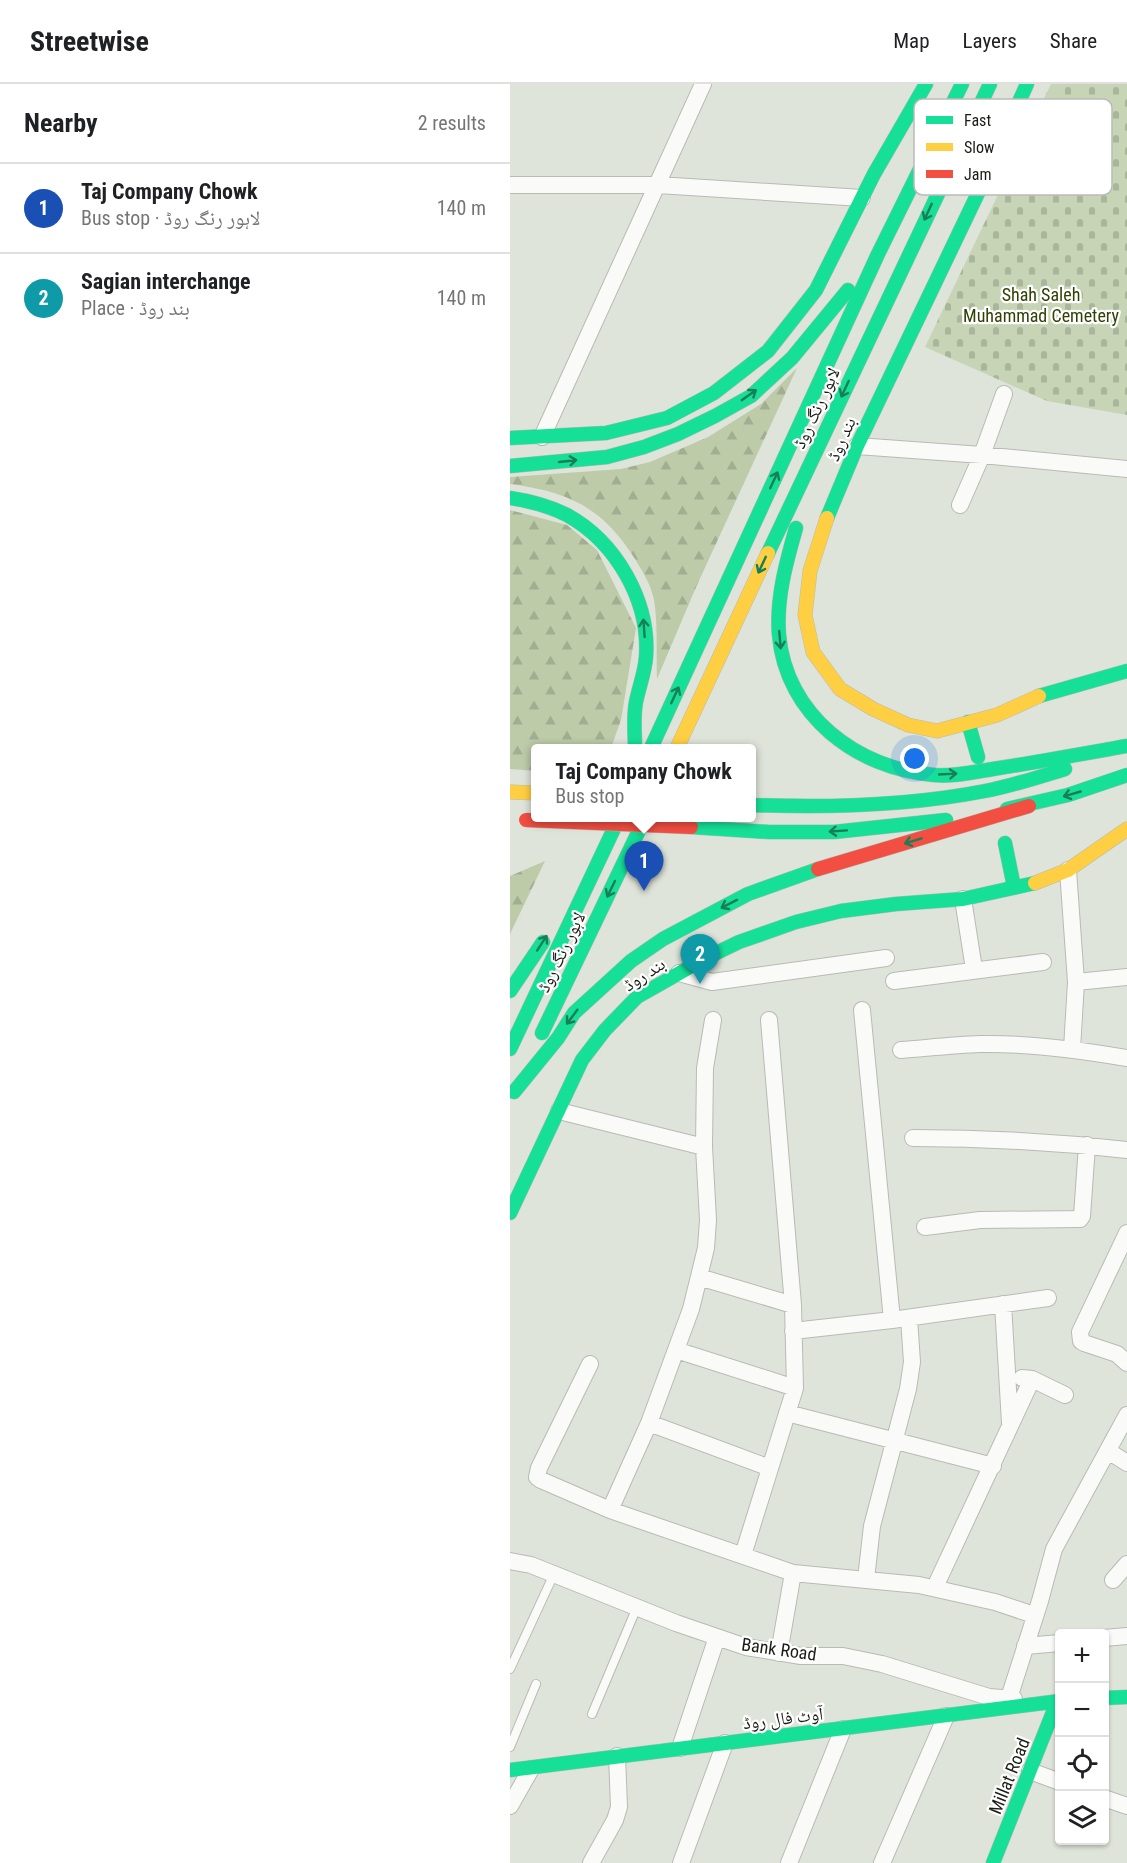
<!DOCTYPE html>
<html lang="en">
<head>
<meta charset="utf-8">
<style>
	body { margin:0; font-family:"Roboto Condensed","Noto Naskh Arabic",sans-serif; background:#f6f6f6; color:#202124 }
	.controls { position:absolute; right:18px; bottom:18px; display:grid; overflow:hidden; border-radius:6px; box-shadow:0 2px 4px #0004 }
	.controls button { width:54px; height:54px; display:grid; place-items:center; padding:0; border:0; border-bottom:2px solid #e0e0e0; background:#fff; color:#202124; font:30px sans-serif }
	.you { position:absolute; left:405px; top:675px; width:21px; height:21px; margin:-15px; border:4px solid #fff; border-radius:50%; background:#1a73e8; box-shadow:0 0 0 9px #1a73e833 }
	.badge { display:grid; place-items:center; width:39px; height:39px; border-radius:50%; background:#5f635b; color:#fff; font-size:20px; font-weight:700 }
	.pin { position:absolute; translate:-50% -50px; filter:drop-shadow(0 2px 3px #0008) }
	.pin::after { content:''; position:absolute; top:32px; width:21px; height:18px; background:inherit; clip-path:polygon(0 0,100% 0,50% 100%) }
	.popup { position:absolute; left:21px; top:660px; width:225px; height:78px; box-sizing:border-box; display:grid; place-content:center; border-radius:6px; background:#fff; filter:drop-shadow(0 2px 4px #0005); font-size:20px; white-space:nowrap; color:#757577 }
	.popup b { font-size:22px; color:#202124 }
	.popup::after { content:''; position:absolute; left:50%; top:100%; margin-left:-12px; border:12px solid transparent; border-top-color:#fff }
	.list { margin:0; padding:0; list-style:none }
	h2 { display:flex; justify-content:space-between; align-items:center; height:78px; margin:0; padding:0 24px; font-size:26px }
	h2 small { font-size:20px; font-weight:400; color:#757577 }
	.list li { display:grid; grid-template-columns:39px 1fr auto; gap:18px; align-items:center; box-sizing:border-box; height:90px; padding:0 24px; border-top:2px solid #e0e0e0 }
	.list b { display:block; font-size:22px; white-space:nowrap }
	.list p { margin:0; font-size:20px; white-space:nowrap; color:#757577 }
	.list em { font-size:20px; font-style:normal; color:#757577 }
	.icon { flex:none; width:33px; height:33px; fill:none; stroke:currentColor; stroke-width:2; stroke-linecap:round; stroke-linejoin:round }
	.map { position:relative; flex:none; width:617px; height:1779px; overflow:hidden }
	header { display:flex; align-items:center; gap:36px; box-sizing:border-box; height:84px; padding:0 30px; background:#fff; border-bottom:2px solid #e0e0e0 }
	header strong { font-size:28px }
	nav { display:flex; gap:33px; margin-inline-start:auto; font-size:21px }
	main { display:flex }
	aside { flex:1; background:#fff }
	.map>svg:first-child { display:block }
	.forest { fill:url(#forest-firs) }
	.cemetery { fill:url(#cemetery-stones) }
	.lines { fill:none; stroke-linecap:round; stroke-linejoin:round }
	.lane-casing { stroke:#b7bbb4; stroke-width:10 }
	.street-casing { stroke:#b7bbb4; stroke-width:18 }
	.fast-casing { stroke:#b7bbb4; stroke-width:15 }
	.slow-casing { stroke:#b7bbb4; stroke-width:15 }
	.jam-casing { stroke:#b7bbb4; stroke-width:15 }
	.lane { stroke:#fafbf9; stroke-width:8 }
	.street { stroke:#fafbf9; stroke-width:16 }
	.fast { stroke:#16e098; stroke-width:14 }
	.slow { stroke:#ffcf43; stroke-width:14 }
	.jam { stroke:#f24e42; stroke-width:14 }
	.jam-bridge-casing { stroke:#b7bbb4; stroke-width:15; stroke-linecap:butt }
	.jam-bridge { stroke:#f24e42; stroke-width:14 }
	.oneway { stroke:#187e57 }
	.labels { text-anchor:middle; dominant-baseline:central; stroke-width:4.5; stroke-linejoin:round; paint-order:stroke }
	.park-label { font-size:18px; fill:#2f4202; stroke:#fff }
	.street-label { font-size:18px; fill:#1a1d16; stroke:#fff }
	.key { fill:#fff; stroke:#babbb9; stroke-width:1.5 }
	.key-label { font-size:16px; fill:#1a1d16 }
</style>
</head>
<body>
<header>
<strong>Streetwise</strong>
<nav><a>Map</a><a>Layers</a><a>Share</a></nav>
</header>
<main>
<aside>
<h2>Nearby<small>2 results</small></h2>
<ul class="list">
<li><span class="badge" style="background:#1a4fb4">1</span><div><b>Taj Company Chowk</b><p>Bus stop · لاہور رنگ روڈ</p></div><em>140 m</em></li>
<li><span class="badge" style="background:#0f9aa8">2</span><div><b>Sagian interchange</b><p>Place · بند روڈ</p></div><em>140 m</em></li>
</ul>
</aside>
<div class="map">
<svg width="617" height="1779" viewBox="0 0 617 1779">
	<defs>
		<pattern id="forest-firs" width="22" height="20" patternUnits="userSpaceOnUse" patternTransform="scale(1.5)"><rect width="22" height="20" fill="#bdcba9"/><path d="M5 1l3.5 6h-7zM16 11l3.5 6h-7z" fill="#a2ae91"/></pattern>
		<pattern id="cemetery-stones" width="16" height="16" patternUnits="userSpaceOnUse" patternTransform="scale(1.5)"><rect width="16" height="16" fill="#c7d4b5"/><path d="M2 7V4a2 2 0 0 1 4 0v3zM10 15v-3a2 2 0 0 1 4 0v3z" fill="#aab69b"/></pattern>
	</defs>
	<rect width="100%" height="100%" fill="#dfe4da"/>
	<path class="forest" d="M 287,284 L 187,501 L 147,595 C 146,570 148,540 144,516 C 141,501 133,488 125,475 C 92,423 59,408 0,400 L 0,393 L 111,385 L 140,378 L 198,353 L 251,320 Z
		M 0,426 L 57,441 L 87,466 L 126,544 L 111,636 L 101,664 L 26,664 L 26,687 L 0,685 Z
		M 35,777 L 0,850 L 0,792 Z"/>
	<path class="cemetery" d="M 541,0 L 617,0 L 617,331 L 537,317 L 415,263 Z"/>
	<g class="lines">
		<defs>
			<path id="lane" d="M 0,1585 L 44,1490
				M 82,1630 L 127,1523
				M 0,1663 L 26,1600"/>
			<path id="street" d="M 0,101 L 148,101 L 352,114
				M 32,353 L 193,0
				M 347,362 L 472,371 L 617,385
				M 450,421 L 472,371 L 494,310
				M 558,786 L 566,898 L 562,965
				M 453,815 L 464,885
				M 169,889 L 202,898 L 376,874
				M 384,897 L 533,878
				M 566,898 L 617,893
				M 352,926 L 382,1236
				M 391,966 C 417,964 444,961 470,960 C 519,959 569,966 617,974
				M 49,1027 L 194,1063
				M 403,1054 C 475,1054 546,1058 617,1066
				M 415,1143 L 470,1136 L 570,1135 L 572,1132 L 577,1061
				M 617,1149 L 570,1248 L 571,1257 L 574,1259 L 607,1270 L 617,1279
				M 189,1193 L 283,1221
				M 493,1220 L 500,1339
				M 283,1247 L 382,1236 L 538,1214
				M 166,1266 L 285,1304
				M 80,1280 L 29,1384 L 27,1393 L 31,1396 L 100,1426 L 283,1489 L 409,1501 L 485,1518 L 524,1531
				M 512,1294 L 522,1295 L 555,1311
				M 277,1329 L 483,1382
				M 139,1339 L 260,1384
				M 598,1367 L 617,1379
				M 100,1426 L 139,1339 L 181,1225 L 196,1164 L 198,1136 L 194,1063 L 195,984 L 203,936
				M 233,1471 L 285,1304 L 283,1221 L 259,936
				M 0,1477 L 21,1481 L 166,1539 L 236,1563 L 291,1572 L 333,1572 L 372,1580 L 479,1613 L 504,1615
				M 356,1495 L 362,1442 L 398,1305 L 402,1278 L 399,1234
				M 603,1496 L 617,1480
				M 425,1503 L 522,1295
				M 594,1554 L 617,1552
				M 515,1562 L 550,1559
				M 269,1569 L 283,1489
				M 499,1614 L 530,1517 L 544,1465 L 617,1331
				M 170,1664 L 207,1553
				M 520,1687 L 550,1698
				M 594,1714 L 617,1722
				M 0,1722 L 21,1685
				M 81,1779 L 105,1736 L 109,1723 L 107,1672
				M 171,1779 L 215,1659
				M 279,1779 L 333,1645
				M 372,1779 L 436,1632"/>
			<path id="fast" d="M 0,354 L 96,349 L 157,334 L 204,309 L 258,267 L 306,206 L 364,90 L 416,0
				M 0,382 L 97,373 L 134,363 L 168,350 L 205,332 L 241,312 L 282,274 L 338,206
				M 0,414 C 20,417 39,422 57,431 C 106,458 140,517 136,573 C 135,588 129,603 126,618 C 123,633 125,649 125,664
				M 317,434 L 347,362 L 470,105 L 517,0
				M 286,444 C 276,479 266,515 269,551 C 276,631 347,685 424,691 C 443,693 463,688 483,685 C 528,678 572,670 617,662
				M 258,469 L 480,0
				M 529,612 L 617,587
				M 458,638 L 468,673
				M 141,664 L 368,170 L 452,0
				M 242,721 C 320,724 398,722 475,707 C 502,702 529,693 555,685
				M 497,725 L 558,711 L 617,691
				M 181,743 L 259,748 L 324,748 L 436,736
				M 495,759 L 504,803
				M 0,907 L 33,858
				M 32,949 L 135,734
				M 0,965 L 109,734
				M 4,1008 L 48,954 L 64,929 L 121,877 L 153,855 L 238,810 L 308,785
				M 0,1129 L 72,976 L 95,946 L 127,913 L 196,874 L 229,858 L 286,838 L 331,827 L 386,820 L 453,815 L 525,799
				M 594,1614 L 617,1613
				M 0,1686 L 550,1617
				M 483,1779 L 547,1618"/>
			<path id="slow" d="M 317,434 L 300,487 L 295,531 L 303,568 L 330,605 L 363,625 L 398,641 L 427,647 L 487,631 L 529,612
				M 167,664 L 258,469
				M 0,708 L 26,709
				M 525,799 L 558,786 L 617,745"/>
			<path id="jam" d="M 308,785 L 519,722"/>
		</defs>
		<use href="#lane" class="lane-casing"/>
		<use href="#street" class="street-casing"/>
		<use href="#fast" class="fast-casing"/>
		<use href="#slow" class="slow-casing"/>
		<use href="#jam" class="jam-casing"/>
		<use href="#lane" class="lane"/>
		<use href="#street" class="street"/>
		<use href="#fast" class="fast"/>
		<use href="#slow" class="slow"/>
		<use href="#jam" class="jam"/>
		<defs>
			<path id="jam-bridge" d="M 16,736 L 181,743"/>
		</defs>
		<use href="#jam-bridge" class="jam-bridge-casing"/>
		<use href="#jam-bridge" class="jam-bridge"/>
	</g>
	<defs><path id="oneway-shaft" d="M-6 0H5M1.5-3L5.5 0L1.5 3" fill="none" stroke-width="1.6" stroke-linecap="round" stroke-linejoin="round" transform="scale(1.5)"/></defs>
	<g class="oneway">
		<use href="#oneway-shaft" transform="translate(418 128) rotate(115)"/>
		<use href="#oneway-shaft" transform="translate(335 305) rotate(115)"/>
		<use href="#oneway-shaft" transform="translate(239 311) rotate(-35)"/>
		<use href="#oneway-shaft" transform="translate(58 377) rotate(-6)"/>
		<use href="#oneway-shaft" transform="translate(264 396) rotate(-65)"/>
		<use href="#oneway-shaft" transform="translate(252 481) rotate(115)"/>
		<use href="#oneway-shaft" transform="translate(134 544) rotate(-94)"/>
		<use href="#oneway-shaft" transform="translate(270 556) rotate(85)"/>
		<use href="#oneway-shaft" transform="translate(165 611) rotate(-65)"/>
		<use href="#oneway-shaft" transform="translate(438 690) rotate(-3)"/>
		<use href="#oneway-shaft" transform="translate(562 710) rotate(164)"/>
		<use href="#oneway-shaft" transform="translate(328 747) rotate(176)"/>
		<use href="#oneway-shaft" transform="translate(403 757) rotate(163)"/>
		<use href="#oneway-shaft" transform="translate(101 805) rotate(116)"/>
		<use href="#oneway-shaft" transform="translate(219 820) rotate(153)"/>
		<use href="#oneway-shaft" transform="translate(32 859) rotate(-57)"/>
		<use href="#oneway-shaft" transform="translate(62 933) rotate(127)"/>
	</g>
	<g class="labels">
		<g class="park-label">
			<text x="531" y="210">Shah Saleh<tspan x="531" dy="21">Muhammad Cemetery</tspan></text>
		</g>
		<g class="street-label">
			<text transform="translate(306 324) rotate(-65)">لاہور رنگ روڈ</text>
			<text transform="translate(331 355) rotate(-66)">بند روڈ</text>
			<text transform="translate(51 868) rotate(-64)">لاہور رنگ روڈ</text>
			<text transform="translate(134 890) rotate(-33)">بند روڈ</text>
			<text transform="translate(269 1565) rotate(8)">Bank Road</text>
			<text transform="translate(273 1634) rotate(-7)">آوٹ فال روڈ</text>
			<text transform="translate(499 1692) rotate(-68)">Millat Road</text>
		</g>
	</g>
	<rect x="404" y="15" width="198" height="96" rx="9" class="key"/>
	<rect x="416" y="32" width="27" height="8" fill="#16e098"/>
	<rect x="416" y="59" width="27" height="8" fill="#ffcf43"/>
	<rect x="416" y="86" width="27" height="8" fill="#f24e42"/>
	<g class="key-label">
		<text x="454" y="42">Fast</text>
		<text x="454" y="69">Slow</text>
		<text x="454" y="96">Jam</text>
	</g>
</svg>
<div class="controls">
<button>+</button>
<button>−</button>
<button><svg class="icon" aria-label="locate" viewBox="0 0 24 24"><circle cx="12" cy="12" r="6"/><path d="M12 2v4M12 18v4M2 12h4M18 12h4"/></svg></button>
<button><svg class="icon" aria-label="layers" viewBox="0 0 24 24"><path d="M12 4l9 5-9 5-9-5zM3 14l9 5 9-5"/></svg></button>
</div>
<div class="you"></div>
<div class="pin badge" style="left:134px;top:807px;background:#1a4fb4">1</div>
<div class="popup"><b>Taj Company Chowk</b>Bus stop</div>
<div class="pin badge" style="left:190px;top:900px;background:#0f9aa8">2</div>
</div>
</main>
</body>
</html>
